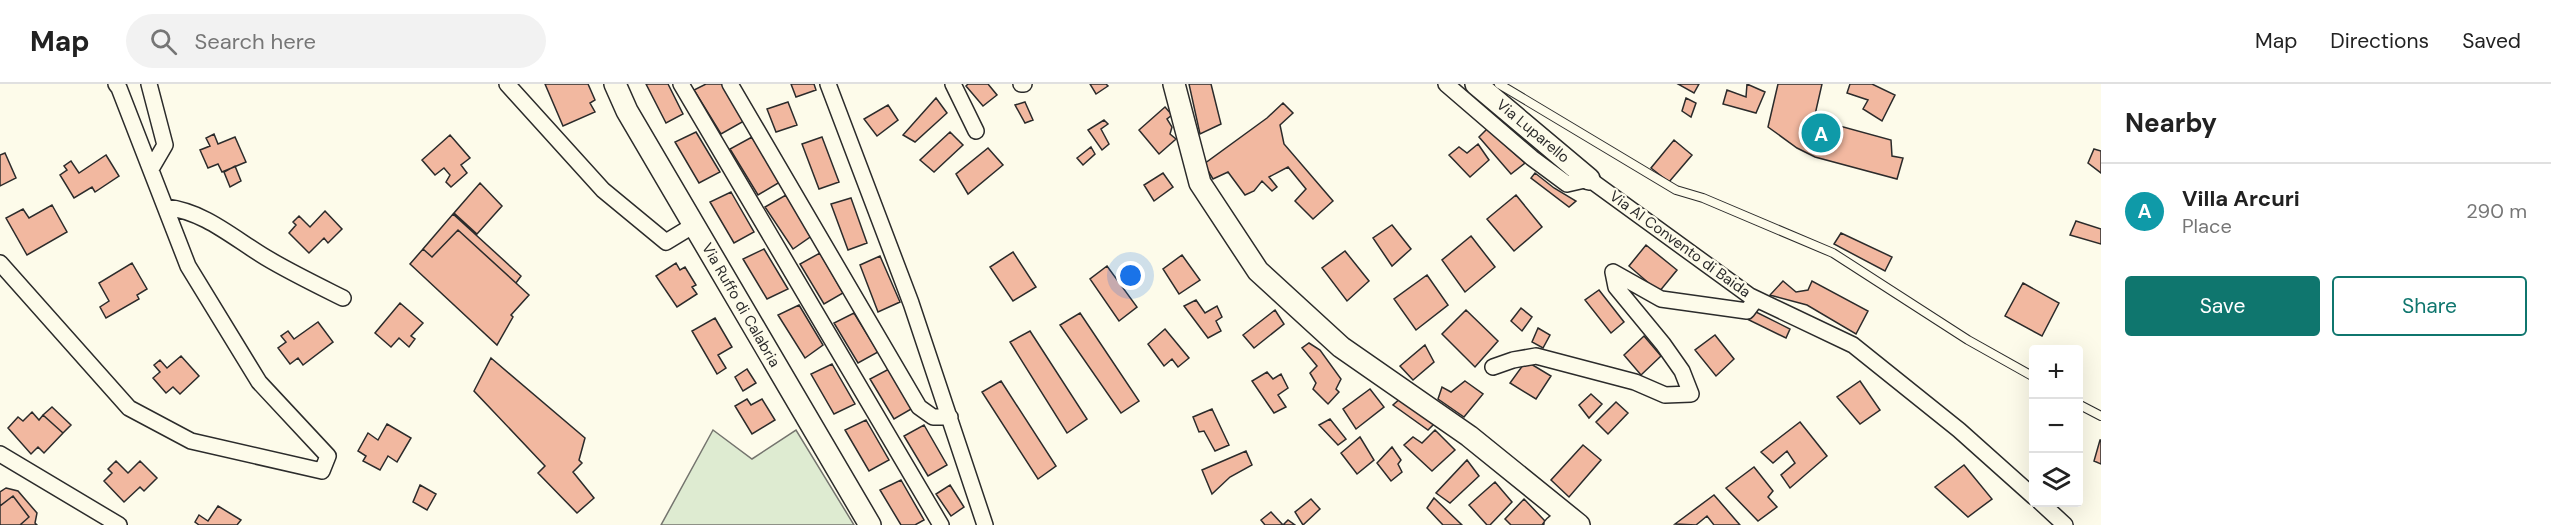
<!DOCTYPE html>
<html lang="en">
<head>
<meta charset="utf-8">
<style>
	body { margin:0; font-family:"DM Sans",sans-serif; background:#f2f2f2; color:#222 }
	.controls { position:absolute; right:18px; bottom:18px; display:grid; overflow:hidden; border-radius:6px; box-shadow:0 6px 24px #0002 }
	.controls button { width:54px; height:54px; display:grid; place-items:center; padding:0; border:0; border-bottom:2px solid #e0e0e0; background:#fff; color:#222; font:30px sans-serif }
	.you { position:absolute; left:1131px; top:192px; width:21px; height:21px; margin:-15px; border:4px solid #fff; border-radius:50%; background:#1a73e8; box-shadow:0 0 0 9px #1a73e833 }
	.badge { display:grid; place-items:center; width:39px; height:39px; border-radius:50%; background:#0f766e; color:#fff; font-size:20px; font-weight:700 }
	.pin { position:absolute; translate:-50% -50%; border:3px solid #fff; box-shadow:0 2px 6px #0006 }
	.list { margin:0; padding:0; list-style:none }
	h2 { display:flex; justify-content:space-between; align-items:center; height:78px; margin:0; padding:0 24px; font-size:26px }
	h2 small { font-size:20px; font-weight:400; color:#767676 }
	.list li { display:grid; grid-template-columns:39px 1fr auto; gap:18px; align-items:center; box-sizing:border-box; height:96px; padding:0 24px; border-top:2px solid #e0e0e0 }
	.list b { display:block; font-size:22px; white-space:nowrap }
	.list p { margin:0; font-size:20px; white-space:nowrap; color:#767676 }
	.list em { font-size:20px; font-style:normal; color:#767676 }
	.actions { display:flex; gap:12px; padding:18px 24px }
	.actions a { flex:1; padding:14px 0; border:2px solid #0f766e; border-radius:6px; text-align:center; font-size:21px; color:#0f766e }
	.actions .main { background:#0f766e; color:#fff }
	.icon { flex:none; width:33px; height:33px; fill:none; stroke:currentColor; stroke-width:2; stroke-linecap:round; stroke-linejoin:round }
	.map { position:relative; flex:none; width:2101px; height:441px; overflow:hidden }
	header { display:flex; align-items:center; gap:36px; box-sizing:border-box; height:84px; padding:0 30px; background:#fff; border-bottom:2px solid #e0e0e0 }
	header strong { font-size:28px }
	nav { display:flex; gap:33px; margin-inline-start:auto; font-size:21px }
	.search { width:420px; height:54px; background:#f2f2f2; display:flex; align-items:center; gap:15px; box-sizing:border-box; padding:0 21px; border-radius:33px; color:#767676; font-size:22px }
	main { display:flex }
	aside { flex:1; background:#fff }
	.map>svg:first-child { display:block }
	.green { fill:#deebd1; stroke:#74746e; stroke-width:1.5 }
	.building { fill:#f2b8a0; stroke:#2b2b2b; stroke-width:1.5 }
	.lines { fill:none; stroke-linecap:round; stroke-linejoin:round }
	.lane-casing { stroke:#2b2b2b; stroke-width:10 }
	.street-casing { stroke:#2b2b2b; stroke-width:18 }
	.secondary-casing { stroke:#2b2b2b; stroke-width:24 }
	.lane { stroke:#fdfbea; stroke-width:8 }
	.street { stroke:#fdfbea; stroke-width:15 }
	.secondary { stroke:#fdfbea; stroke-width:21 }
	.labels { text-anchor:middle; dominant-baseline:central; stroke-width:4.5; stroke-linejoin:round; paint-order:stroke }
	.street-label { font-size:15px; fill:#2b2b2b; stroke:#fdfbea }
</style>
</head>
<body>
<header>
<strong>Map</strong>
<div class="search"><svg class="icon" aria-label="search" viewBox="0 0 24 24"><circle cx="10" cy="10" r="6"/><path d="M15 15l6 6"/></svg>Search here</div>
<nav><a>Map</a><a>Directions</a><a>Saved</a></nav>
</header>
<main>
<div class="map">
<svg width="2101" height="441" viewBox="0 0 2101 441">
	<rect width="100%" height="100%" fill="#fdfbea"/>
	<path class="green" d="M 713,346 L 752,375 L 796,346 L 854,441 L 661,441 Z"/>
	<path class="building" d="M 545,0 L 588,0 L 595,16 L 590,19 L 595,28 L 563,42 Z
		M 646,0 L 668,0 L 683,30 L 666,39 Z
		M 706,0 L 722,0 L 744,37 L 721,50 L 694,6 Z
		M 791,0 L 814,0 L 816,6 L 796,13 Z
		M 968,0 L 988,0 L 997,11 L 983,22 L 966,2 Z
		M 1090,0 L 1106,0 L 1108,2 L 1096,10 Z
		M 1189,0 L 1211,0 L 1221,40 L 1200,50 Z
		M 1678,0 L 1699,0 L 1694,9 Z
		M 1747,0 L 1765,8 L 1756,29 L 1723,20 L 1727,6 L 1746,13 Z
		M 1778,0 L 1822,0 L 1814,35 L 1891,56 L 1892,72 L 1903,74 L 1897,95 L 1815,73 L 1797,64 L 1768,43 Z
		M 1850,0 L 1872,0 L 1895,11 L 1882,37 L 1863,25 L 1868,16 L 1847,9 Z
		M 936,14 L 947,29 L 915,58 L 903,51 Z
		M 1686,14 L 1696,19 L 1691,33 L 1682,27 Z
		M 788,18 L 797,41 L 776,48 L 767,25 Z
		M 1025,18 L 1033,36 L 1025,39 L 1015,21 Z
		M 1283,19 L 1293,29 L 1280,41 L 1284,60 L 1333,117 L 1313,135 L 1295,117 L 1306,105 L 1288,83 L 1269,93 L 1277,103 L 1272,107 L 1262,97 L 1254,107 L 1245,111 L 1228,88 L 1213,95 L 1204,80 L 1267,34 Z
		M 888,21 L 898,36 L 877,52 L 864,35 Z
		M 1165,23 L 1172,31 L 1167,35 L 1172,43 L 1170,50 L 1176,55 L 1159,70 L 1139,46 Z
		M 1104,36 L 1108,40 L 1101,45 L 1109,60 L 1102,66 L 1088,46 Z
		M 1487,45 L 1525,79 L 1511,90 L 1479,53 Z
		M 696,48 L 720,88 L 699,99 L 675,58 Z
		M 950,48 L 963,61 L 934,88 L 920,76 Z
		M 214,50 L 218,60 L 235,53 L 246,78 L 222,88 L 218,80 L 208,84 L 200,66 L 210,62 L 206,54 Z
		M 450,51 L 470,74 L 461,81 L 467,89 L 451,103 L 446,98 L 450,91 L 444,84 L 435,91 L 422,76 Z
		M 752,53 L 780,98 L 758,111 L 730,65 Z
		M 822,53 L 839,98 L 819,105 L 802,60 Z
		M 1674,56 L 1692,71 L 1669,98 L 1651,84 Z
		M 1478,60 L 1489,76 L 1470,93 L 1449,71 L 1459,63 L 1467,69 Z
		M 1091,63 L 1095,70 L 1083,81 L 1077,74 Z
		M 988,64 L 1003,81 L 968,110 L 956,90 Z
		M 2094,65 L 2101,67 L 2101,89 L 2088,79 Z
		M 5,69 L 16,94 L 0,102 L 0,71 Z
		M 106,71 L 119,92 L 95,108 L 92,103 L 74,114 L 60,91 L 67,86 L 64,82 L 71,77 L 79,89 Z
		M 235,82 L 241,97 L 230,103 L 224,88 Z
		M 1163,89 L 1173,103 L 1154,117 L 1144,101 Z
		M 1535,89 L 1554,104 L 1576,117 L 1569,123 L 1531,94 Z
		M 480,99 L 502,122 L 477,150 L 454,129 Z
		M 731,108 L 754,148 L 734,159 L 710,118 Z
		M 786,111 L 813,151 L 793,165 L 765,123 Z
		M 1516,111 L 1542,143 L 1514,167 L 1487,135 Z
		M 851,114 L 867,159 L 848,166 L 831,120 Z
		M 52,121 L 67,148 L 27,171 L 6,134 L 23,125 L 29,134 Z
		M 325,127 L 342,145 L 328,159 L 324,154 L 309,169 L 289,149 L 296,141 L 293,138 L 299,132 L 310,143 Z
		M 453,130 L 521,192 L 516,199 L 458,146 L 432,173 L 423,165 Z
		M 2076,137 L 2101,145 L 2101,160 L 2070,151 Z
		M 1392,141 L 1411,165 L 1392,182 L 1373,154 Z
		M 458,146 L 529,211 L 511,231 L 513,233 L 497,261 L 410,180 L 423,165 L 432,173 Z
		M 1841,149 L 1892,173 L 1885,187 L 1834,160 Z
		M 1471,152 L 1495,183 L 1465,208 L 1442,176 Z
		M 1646,161 L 1677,186 L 1659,208 L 1629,182 Z
		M 764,165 L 788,205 L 767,215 L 743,175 Z
		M 1345,167 L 1369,197 L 1347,217 L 1322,184 Z
		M 1013,168 L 1036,203 L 1013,217 L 990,183 Z
		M 820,169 L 843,209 L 824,220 L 800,180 Z
		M 1182,171 L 1200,196 L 1179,210 L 1163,185 Z
		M 880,172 L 900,218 L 878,228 L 860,181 Z
		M 132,179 L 147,205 L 137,211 L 139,215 L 106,234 L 100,223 L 109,217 L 99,199 Z
		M 676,179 L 680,186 L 685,183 L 696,201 L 692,203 L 697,210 L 677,223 L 656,192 Z
		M 1107,182 L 1137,223 L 1119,237 L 1090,195 Z
		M 1427,191 L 1448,221 L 1416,246 L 1394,215 Z
		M 1783,197 L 1796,208 L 1808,206 L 1812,197 L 1868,227 L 1856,250 L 1807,221 L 1770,211 Z
		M 2023,199 L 2059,219 L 2042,252 L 2005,232 Z
		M 1599,206 L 1624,238 L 1611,249 L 1585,216 Z
		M 1196,216 L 1205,229 L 1217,222 L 1222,233 L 1216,237 L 1221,247 L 1208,254 L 1184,222 Z
		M 400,219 L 423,239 L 411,252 L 415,255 L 409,263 L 399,254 L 391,263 L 375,249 Z
		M 799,221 L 823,261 L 805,274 L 778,231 Z
		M 1521,224 L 1532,233 L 1522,247 L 1511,237 Z
		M 1275,226 L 1284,240 L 1254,264 L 1243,251 Z
		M 1466,226 L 1498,257 L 1475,283 L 1442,250 Z
		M 1754,227 L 1790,245 L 1786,254 L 1747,235 Z
		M 854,229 L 878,268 L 858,279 L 834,239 Z
		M 1080,229 L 1139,317 L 1121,329 L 1060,241 Z
		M 715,234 L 732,263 L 718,271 L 726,284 L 717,290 L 692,247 Z
		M 318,238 L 333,258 L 303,281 L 298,274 L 290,280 L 278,264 L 286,258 L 281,252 L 288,247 L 294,255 Z
		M 1538,244 L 1550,251 L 1543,264 L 1532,258 Z
		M 1165,245 L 1189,274 L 1178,283 L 1172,275 L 1164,282 L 1148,260 Z
		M 1030,247 L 1087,335 L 1067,349 L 1010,258 Z
		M 1715,251 L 1734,275 L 1716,292 L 1695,266 Z
		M 1644,252 L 1661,272 L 1641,291 L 1624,271 Z
		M 1309,259 L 1320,266 L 1341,295 L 1336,305 L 1339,308 L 1328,320 L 1313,305 L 1316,299 L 1310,289 L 1317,282 L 1302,264 Z
		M 1425,261 L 1434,278 L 1413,296 L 1400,282 Z
		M 181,272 L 199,292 L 180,310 L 173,303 L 166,309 L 153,294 L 160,288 L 154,281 L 160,276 L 167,284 Z
		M 491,274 L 585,354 L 579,376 L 582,379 L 573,388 L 594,414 L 577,429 L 538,389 L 545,382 L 474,307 Z
		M 1526,277 L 1551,292 L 1536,315 L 1510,299 Z
		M 832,280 L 855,320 L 834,330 L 811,290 Z
		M 747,285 L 756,299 L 743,307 L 735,293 Z
		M 889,285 L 913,324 L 894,335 L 870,295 Z
		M 1267,288 L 1273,295 L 1281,290 L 1288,304 L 1278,311 L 1286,323 L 1274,329 L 1252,297 Z
		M 1001,297 L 1056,382 L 1038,395 L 982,308 Z
		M 1465,297 L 1483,310 L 1464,333 L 1438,315 L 1442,303 L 1451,308 Z
		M 1860,297 L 1880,326 L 1860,340 L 1837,313 Z
		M 1370,305 L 1384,323 L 1356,345 L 1343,325 Z
		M 1591,310 L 1602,320 L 1589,334 L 1579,321 Z
		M 1402,313 L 1434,340 L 1428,346 L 1393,321 Z
		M 747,315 L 751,321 L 762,315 L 775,336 L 752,350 L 735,322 Z
		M 1616,318 L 1628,329 L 1608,350 L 1596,338 Z
		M 52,323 L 71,341 L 63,349 L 43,331 Z
		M 1212,325 L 1229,361 L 1215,367 L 1204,347 L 1199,348 L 1193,333 Z
		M 32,328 L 39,336 L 43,331 L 63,349 L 44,369 L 38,363 L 31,370 L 8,344 L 18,333 L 23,337 Z
		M 1330,335 L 1346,355 L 1338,361 L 1319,341 Z
		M 866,336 L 889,376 L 869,387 L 845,346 Z
		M 1800,338 L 1827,372 L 1790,404 L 1781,391 L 1795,379 L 1787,367 L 1773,379 L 1761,368 Z
		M 387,340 L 411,354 L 397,378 L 388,372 L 380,386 L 363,377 L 366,372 L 358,367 L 368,349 L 378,356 Z
		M 924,341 L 947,381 L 928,392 L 904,352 Z
		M 1435,346 L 1455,366 L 1432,387 L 1404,361 L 1413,353 L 1422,359 Z
		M 1360,353 L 1374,376 L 1357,390 L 1341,369 Z
		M 2100,356 L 2101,356 L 2101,380 L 2094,377 Z
		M 1583,361 L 1601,376 L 1569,413 L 1551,396 Z
		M 1392,363 L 1401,376 L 1398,380 L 1402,388 L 1391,397 L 1377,379 Z
		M 1246,367 L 1252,381 L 1230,393 L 1212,410 L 1202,386 Z
		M 1467,376 L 1479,392 L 1450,419 L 1436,409 Z
		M 116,377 L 128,389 L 140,377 L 157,394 L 144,407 L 140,403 L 124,418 L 104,397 L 112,389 L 108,385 Z
		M 1964,381 L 1992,415 L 1968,433 L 1935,403 Z
		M 1754,383 L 1773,407 L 1768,413 L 1777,423 L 1758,437 L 1726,404 Z
		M 901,396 L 924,436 L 915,441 L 901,441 L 880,406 Z
		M 1495,398 L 1512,418 L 1490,441 L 1487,441 L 1469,421 Z
		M 420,401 L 436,410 L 427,426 L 413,418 Z
		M 950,401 L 964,423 L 951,432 L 936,410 Z
		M 6,404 L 18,407 L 37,429 L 35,439 L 37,441 L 20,441 L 29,433 L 13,412 L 0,422 L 0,408 Z
		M 1714,411 L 1740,441 L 1714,441 L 1707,432 L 1696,441 L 1675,440 Z
		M 13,412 L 29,433 L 20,441 L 0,441 L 0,422 Z
		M 1434,414 L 1462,441 L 1443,441 L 1427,424 Z
		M 1311,415 L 1320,425 L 1303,441 L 1295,428 Z
		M 1524,415 L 1545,437 L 1542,441 L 1511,441 L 1505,435 Z
		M 218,422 L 241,436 L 237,441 L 199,441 L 195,438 L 199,431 L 208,437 Z
		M 1271,428 L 1283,441 L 1288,436 L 1295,441 L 1265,441 L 1261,436 Z"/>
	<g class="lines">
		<defs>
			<path id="lane" d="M 1499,0 L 1676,106 L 1703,114 L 1833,169 L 1968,256 L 2034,293
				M 2078,320 L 2101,332"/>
			<path id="street" d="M 149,0 L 165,61 L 151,85
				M 507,0 L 603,106 L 666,158 L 694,141
				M 681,0 L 941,441
				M 730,0 L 919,323 L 933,333 L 950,333
				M 828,0 L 911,219 L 985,441
				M 953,0 L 976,47
				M 1021,0 L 1024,0
				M 1446,0 L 1532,74 L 1567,100 L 1589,95 L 1750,212 L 1853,261 L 1959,346 L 2034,413
				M 166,123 C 205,128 232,153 265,173 C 290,188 317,201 343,214
				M 0,179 L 129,324 L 191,357 L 322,387 L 328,372 L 259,298 L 188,182 L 119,4 L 116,0
				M 1493,283 L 1513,276 L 1536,272 L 1635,298 L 1665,311 L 1691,310 L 1682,287 L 1663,260 L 1616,203 L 1613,188 L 1661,215 L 1747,227 L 1756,215
				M 0,370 L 119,441
				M 2040,418 L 2065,441
				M 1552,441 L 1565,430"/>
			<path id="secondary" d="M 615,0 L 627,27 L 870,441
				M 1174,0 L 1200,99 L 1258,187 L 1341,263 L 1469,352 L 1579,441
				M 1476,0 L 1589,95"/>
		</defs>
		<use href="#lane" class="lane-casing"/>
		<use href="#street" class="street-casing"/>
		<use href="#secondary" class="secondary-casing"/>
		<use href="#lane" class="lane"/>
		<use href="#street" class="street"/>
		<use href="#secondary" class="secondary"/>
	</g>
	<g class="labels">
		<g class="street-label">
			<text transform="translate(1533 47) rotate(40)">Via Luparello</text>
			<text transform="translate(1680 160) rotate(36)">Via Al Convento di Baida</text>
			<text transform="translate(741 221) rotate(60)">Via Ruffo di Calabria</text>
		</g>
	</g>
</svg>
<div class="controls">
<button>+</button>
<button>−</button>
<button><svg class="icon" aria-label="layers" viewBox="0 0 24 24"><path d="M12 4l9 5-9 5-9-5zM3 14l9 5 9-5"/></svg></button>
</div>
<div class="you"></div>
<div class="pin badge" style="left:1821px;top:49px;background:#0f9aa8">A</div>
</div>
<aside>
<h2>Nearby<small></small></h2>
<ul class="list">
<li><span class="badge" style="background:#0f9aa8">A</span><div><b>Villa Arcuri</b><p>Place</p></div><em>290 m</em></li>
</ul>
<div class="actions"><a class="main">Save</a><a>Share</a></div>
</aside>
</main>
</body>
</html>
